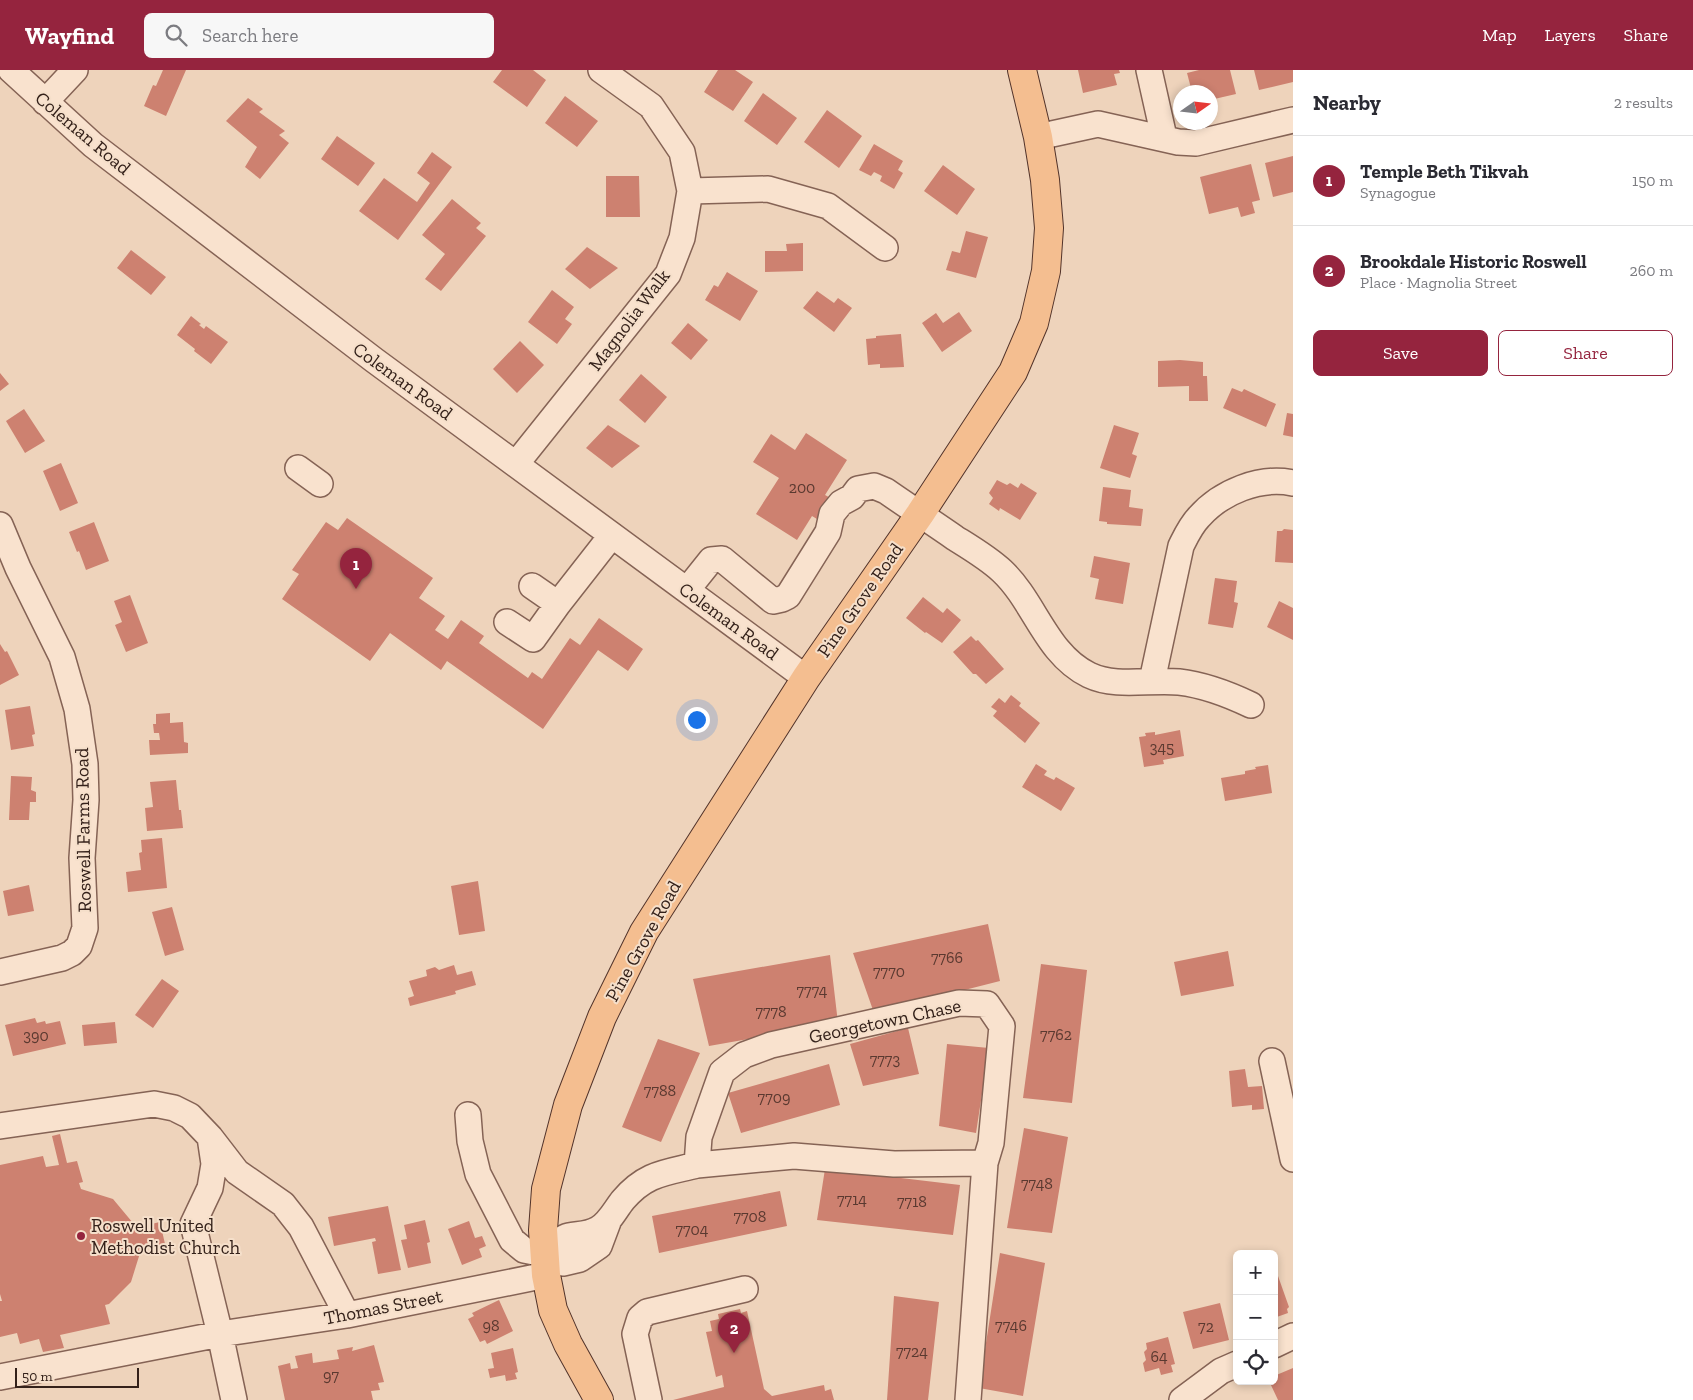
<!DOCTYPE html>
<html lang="en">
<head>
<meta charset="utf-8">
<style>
	body { margin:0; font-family:"Zilla Slab",serif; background:#f7f7f7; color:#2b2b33 }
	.controls { position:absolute; right:15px; bottom:15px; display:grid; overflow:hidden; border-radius:8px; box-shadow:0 2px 8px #0003 }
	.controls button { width:45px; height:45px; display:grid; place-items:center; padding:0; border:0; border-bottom:1px solid #e1e1e2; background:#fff; color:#2b2b33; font:25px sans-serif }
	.compass { position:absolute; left:1173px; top:15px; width:45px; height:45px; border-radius:50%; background:#fff; box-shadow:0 2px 8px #0003; rotate:76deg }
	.scale { position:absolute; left:15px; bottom:12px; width:124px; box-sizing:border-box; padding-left:5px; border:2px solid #34211a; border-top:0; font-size:14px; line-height:18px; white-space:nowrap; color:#34211a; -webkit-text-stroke:4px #f5dfca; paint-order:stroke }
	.you { position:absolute; left:696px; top:649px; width:18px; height:18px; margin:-12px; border:4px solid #fff; border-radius:50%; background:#1a73e8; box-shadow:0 0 0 8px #1a73e833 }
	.badge { display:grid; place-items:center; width:32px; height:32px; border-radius:50%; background:#95243e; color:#fff; font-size:16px; font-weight:700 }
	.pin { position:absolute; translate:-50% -41px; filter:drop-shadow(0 1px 2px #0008) }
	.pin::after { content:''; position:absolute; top:26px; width:18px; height:15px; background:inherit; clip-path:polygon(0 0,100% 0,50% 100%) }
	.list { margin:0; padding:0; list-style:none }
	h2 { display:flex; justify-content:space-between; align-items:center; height:65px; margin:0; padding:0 20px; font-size:21px }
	h2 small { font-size:16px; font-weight:400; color:#7c7c81 }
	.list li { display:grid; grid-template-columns:32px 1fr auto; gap:15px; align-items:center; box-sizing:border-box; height:90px; padding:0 20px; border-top:1px solid #e1e1e2 }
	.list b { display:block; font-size:19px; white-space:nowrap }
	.list p { margin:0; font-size:16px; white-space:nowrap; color:#7c7c81 }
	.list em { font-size:16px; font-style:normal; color:#7c7c81 }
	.actions { display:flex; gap:10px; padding:15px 20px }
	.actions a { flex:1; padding:11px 0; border:1px solid #95243e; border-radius:8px; text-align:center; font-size:18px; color:#95243e }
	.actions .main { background:#95243e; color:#fff }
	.icon { flex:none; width:28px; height:28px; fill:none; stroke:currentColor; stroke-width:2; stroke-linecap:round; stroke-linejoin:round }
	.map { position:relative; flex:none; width:1293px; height:1330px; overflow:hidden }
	header { display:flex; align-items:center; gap:30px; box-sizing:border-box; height:70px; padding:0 25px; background:#95243e; color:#fff }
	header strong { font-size:24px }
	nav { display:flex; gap:28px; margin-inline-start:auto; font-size:18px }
	.search { width:350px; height:45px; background:#f7f7f7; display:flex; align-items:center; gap:12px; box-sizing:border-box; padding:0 18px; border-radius:8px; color:#7c7c81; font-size:19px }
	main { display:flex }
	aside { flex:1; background:#fff }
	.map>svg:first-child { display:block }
	.building { fill:#cd8170 }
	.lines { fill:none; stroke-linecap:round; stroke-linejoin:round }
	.minor-casing { stroke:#856355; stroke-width:28 }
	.major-casing { stroke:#52332a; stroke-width:30 }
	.minor { stroke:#f9e2ce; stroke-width:25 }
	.major { stroke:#f4be90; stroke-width:28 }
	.poi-dot { fill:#95243e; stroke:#f5dfca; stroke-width:2 }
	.labels { text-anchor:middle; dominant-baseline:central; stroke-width:4; stroke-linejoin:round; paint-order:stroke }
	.number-label { font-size:16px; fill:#5a3930 }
	.street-label { font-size:19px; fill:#34211a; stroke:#f5dfca }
	.poi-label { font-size:19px; fill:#34211a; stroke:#f5dfca; text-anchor:start }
</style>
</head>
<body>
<header>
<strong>Wayfind</strong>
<div class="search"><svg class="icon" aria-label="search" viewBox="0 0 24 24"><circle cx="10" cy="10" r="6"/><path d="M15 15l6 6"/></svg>Search here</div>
<nav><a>Map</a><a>Layers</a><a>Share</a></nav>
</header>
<main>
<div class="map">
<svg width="1293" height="1330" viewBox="0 0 1293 1330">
	<rect width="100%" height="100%" fill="#eed3bb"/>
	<path class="building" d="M 163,0 L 186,0 L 166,46 L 144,36 L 153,15 L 156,16 Z
		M 502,0 L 533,0 L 546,10 L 527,37 L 493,12 Z
		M 718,0 L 735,0 L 753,12 L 733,41 L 704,22 Z
		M 1078,0 L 1119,0 L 1120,3 L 1114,4 L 1117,15 L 1083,23 Z
		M 1199,0 L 1230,0 L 1236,24 L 1210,30 L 1210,22 L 1192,22 L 1187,3 Z
		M 1254,0 L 1293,0 L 1293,12 L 1259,20 Z
		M 763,23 L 797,48 L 777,75 L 744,51 Z
		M 565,26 L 598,51 L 577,77 L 545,53 Z
		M 248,28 L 263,39 L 259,42 L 285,61 L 279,65 L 289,73 L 260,109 L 245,97 L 257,77 L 226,51 Z
		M 827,40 L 862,66 L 839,98 L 804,72 Z
		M 337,66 L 375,93 L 358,116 L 321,89 Z
		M 874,74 L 903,91 L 898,100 L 903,103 L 894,119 L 880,111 L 882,106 L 874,102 L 871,106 L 859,100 Z
		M 432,82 L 452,97 L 398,170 L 359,141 L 384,108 L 417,132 L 430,113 L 417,103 Z
		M 1293,86 L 1293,122 L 1273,127 L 1265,93 Z
		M 1251,94 L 1260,130 L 1252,132 L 1255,143 L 1241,147 L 1238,137 L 1209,144 L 1200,107 Z
		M 943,95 L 975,119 L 957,145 L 924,121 Z
		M 606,106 L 639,106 L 640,147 L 606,147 Z
		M 452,129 L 481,153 L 476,158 L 486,166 L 441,221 L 425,209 L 445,184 L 422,165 Z
		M 966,161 L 988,167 L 976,208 L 946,200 L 952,181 L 960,183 Z
		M 803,173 L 803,201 L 765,202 L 765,181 L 787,181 L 786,174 Z
		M 587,177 L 618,198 L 590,219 L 565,199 Z
		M 131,180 L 166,207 L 151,225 L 117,198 Z
		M 727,202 L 758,221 L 740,251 L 705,230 L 714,215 L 718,217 Z
		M 552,220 L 574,237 L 565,249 L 572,254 L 557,274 L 528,252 Z
		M 817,221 L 834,233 L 838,228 L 852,238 L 834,262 L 803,238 Z
		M 959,242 L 972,261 L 942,282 L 922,253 L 936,243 L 943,253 Z
		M 191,246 L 201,254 L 199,255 L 204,259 L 206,256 L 228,272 L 211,294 L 194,281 L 195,279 L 177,265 Z
		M 688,253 L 708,270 L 691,290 L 671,273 Z
		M 901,264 L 904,297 L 880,298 L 880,294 L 868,295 L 866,269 L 876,268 L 876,266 Z
		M 520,271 L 544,295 L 517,323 L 493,299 Z
		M 1180,290 L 1203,292 L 1203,306 L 1207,306 L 1208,331 L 1189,331 L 1189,316 L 1158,317 L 1158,291 Z
		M 0,303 L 9,314 L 0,321 Z
		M 641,304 L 667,327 L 645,353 L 619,330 Z
		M 1232,318 L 1242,322 L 1244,319 L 1276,334 L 1266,357 L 1223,338 Z
		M 24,339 L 45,371 L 25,383 L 6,351 Z
		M 1287,343 L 1293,344 L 1293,367 L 1283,365 Z
		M 608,355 L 640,376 L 612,398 L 586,378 Z
		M 1114,355 L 1139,363 L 1132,384 L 1137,386 L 1130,408 L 1100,398 Z
		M 806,363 L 847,390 L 825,425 L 836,431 L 822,452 L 812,446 L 797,470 L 756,444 L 779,408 L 753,392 L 771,364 L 795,380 Z
		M 61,393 L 78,433 L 60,441 L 43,401 Z
		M 997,410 L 1007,415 L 1010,413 L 1018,418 L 1021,413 L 1037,423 L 1020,450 L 1000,438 L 999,441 L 989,434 L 993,428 L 989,423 Z
		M 1103,417 L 1131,420 L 1129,437 L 1143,439 L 1141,456 L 1107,454 L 1107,452 L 1099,451 Z
		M 347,448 L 433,508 L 419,528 L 445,546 L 435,560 L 448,569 L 461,550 L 484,566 L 479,573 L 528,608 L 532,602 L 542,609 L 570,568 L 580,575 L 599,548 L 643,579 L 628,601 L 598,580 L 543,659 L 447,591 L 441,600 L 390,563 L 370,591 L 282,529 L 299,504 L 292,500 L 326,452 L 338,460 Z
		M 94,452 L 109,491 L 86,500 L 79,481 L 77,482 L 69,462 Z
		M 1284,459 L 1293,460 L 1293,493 L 1275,492 L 1277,461 L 1282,461 Z
		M 1094,486 L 1130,493 L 1123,534 L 1095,529 L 1099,509 L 1090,507 Z
		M 1215,508 L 1237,511 L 1234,532 L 1238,533 L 1233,558 L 1208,554 Z
		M 130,525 L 148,573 L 126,582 L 115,555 L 122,552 L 114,531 Z
		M 923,527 L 943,543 L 947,538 L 961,550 L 942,573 L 926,562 L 925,563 L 906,548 Z
		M 1279,531 L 1293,538 L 1293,570 L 1267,557 Z
		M 971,566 L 976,571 L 978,570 L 1004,599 L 986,614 L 976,604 L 973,604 L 953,582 Z
		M 0,574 L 5,582 L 7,581 L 19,605 L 0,615 Z
		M 1011,625 L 1021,633 L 1019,636 L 1040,653 L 1025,673 L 993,646 L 997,641 L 991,637 L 999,628 L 1005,633 Z
		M 30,636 L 35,664 L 32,665 L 34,676 L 11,680 L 5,640 Z
		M 170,643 L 170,653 L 183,652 L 184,672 L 188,673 L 188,683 L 150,685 L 149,670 L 160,670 L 159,663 L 154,663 L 153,654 L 156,654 L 156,644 Z
		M 1180,660 L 1184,686 L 1163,690 L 1164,694 L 1144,697 L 1139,667 L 1146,666 L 1145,663 L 1155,662 L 1155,665 Z
		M 1036,694 L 1047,701 L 1044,705 L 1054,710 L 1056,707 L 1075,718 L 1061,741 L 1022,717 Z
		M 1268,695 L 1272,723 L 1225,731 L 1221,708 L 1245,704 L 1245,701 L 1256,699 L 1255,697 Z
		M 11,706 L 32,707 L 31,720 L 36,722 L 36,732 L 30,732 L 29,750 L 9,750 Z
		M 176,710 L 179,740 L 181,740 L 183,758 L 147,761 L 145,738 L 153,737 L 150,712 Z
		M 162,768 L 167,818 L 128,822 L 126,802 L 141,800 L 139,783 L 142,782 L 141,770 Z
		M 478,811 L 485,861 L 459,865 L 451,816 Z
		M 29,815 L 34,841 L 8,846 L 3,821 Z
		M 172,837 L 184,880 L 165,886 L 152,842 Z
		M 988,854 L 1000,911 L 874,943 L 853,883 Z
		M 1228,881 L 1234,916 L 1181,926 L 1174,892 Z
		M 830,885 L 838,953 L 709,976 L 693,909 Z
		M 1041,894 L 1087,900 L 1072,1033 L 1023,1028 Z
		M 454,895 L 457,905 L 472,901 L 476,915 L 455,921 L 456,924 L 410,936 L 408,928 L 414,926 L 409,911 L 427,906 L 426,900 L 435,897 L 439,900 Z
		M 162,909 L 179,921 L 153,958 L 135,945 Z
		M 35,948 L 37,953 L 45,951 L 46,954 L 60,951 L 66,974 L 13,986 L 5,955 Z
		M 115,952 L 117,973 L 84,976 L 82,955 Z
		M 908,958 L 919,1004 L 863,1016 L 850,974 Z
		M 658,969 L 700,983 L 661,1072 L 622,1057 Z
		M 947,974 L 989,978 L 976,1063 L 939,1056 Z
		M 829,994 L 840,1035 L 741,1063 L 728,1023 Z
		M 1245,999 L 1248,1017 L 1262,1016 L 1264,1039 L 1252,1040 L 1252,1035 L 1232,1037 L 1229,1001 Z
		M 1024,1058 L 1068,1067 L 1052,1163 L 1007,1158 Z
		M 60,1064 L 67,1093 L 77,1091 L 83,1112 L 79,1113 L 81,1119 L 113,1129 L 133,1153 L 134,1158 L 160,1152 L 165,1174 L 139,1179 L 140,1183 L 131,1212 L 109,1234 L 105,1235 L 110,1254 L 60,1265 L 64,1278 L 43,1282 L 39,1269 L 20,1274 L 17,1263 L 0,1267 L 0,1231 L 2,1231 L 0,1224 L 0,1095 L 43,1086 L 46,1097 L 59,1095 L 52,1066 Z
		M 825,1099 L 960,1115 L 953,1165 L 817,1150 Z
		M 780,1121 L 787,1156 L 659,1183 L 652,1146 Z
		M 388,1136 L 401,1200 L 378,1204 L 372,1172 L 376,1171 L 375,1168 L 334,1176 L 328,1147 Z
		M 425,1150 L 430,1172 L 427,1173 L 431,1193 L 408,1198 L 401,1170 L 407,1169 L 404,1155 Z
		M 469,1151 L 475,1168 L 482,1166 L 486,1176 L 479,1179 L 482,1187 L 462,1195 L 448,1159 Z
		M 1000,1183 L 1045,1193 L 1023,1326 L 979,1318 Z
		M 1278,1206 L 1289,1237 L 1287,1239 L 1288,1243 L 1274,1248 L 1274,1207 Z
		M 894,1226 L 939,1232 L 928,1330 L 887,1330 Z
		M 499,1230 L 513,1261 L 487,1274 L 485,1270 L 480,1272 L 468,1249 L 474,1246 L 472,1243 Z
		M 1220,1233 L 1229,1270 L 1193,1279 L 1183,1242 Z
		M 740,1239 L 741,1243 L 747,1241 L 764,1319 L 772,1326 L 824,1315 L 825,1321 L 831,1319 L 834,1330 L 673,1330 L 724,1317 L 722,1305 L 716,1307 L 706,1262 L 712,1261 L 710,1251 L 719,1249 L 718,1244 Z
		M 1168,1267 L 1175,1294 L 1171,1295 L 1173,1302 L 1161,1305 L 1159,1298 L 1145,1302 L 1143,1293 L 1146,1290 L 1144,1282 L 1147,1279 L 1146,1273 Z
		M 374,1275 L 384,1312 L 378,1313 L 380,1320 L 371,1321 L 373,1330 L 285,1330 L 278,1296 L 290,1293 L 291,1299 L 298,1298 L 295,1286 L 312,1283 L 313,1293 L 339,1289 L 337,1280 L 353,1277 L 352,1281 Z
		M 513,1278 L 518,1302 L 515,1303 L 517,1309 L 506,1311 L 505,1305 L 490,1308 L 488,1299 L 494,1298 L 491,1283 Z
		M 1293,1298 L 1293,1330 L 1278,1330 L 1269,1311 L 1274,1311 L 1274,1306 Z"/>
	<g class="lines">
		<defs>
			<path id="minor" d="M 11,0 L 93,75 L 374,290 L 806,608
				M 1149,0 L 1164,67
				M 45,32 L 75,0
				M 1038,67 L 1098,54 L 1178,72 L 1196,73 L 1293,50
				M 690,121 L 768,119 L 828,136 L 885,178
				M 516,394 L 668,204 L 682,168 L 690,121 L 682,82 L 651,36 L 601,0
				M 298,398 L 320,414
				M 0,455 L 18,498 L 62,587 L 77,639 L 85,694 L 86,730 L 82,788 L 85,858 L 79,876 L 72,883 L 62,888 L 0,902
				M 532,516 L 558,534
				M 687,520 L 711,490 L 722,489 L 773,531 L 782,529 L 788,526 L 828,462 L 832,444 L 841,433 L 852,427 L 858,419 L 874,416 L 886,421 C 909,437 932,452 955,468 C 971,478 988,488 1002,501 C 1035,532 1046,584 1089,605 C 1116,618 1150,609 1179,612 C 1205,615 1228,624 1251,635
				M 507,552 L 533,569 L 558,534 L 612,465
				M 1152,611 L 1181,476 C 1186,466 1191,455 1199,447 C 1221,422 1260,406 1293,413
				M 1272,991 L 1293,1089
				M 468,1045 L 470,1071 L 478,1104 L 512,1170 L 524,1180 L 544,1184 L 563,1193 L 580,1189 L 599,1176 L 608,1152
				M 0,1056 L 154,1034 L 174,1038 L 190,1046 L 210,1067 L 237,1102 L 283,1134 L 301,1157 L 347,1245
				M 210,1067 L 214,1094 L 210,1118 L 193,1154 L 220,1264 L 234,1330
				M 697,1095 L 794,1086 L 894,1094 L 985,1093
				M 544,1184 C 551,1178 560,1168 569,1166 C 579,1164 588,1165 598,1159 C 609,1153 615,1140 623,1130 C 646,1103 665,1103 697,1095 L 699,1067 L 722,1002 L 744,985 L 771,975 L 959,933 L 987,934 L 1002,956 L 991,1073 L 985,1093 L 968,1330
				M 1274,1275 L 1293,1266
				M 0,1307 L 220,1264 L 347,1245 L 546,1205
				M 649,1330 L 635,1264 L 640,1248 L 647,1242 L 745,1219
				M 1182,1330 L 1221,1301 L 1237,1294"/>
			<path id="major" d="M 599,1330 L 568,1274 L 553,1240 L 546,1205 L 543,1160 L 546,1119 L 568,1035 L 602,947 L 644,862 L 806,608 L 920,444 L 1013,302 L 1034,253 L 1046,201 L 1049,158 L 1045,110 L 1038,67 L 1022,0"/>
		</defs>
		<use href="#minor" class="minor-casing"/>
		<use href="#major" class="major-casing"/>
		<use href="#minor" class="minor"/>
		<use href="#major" class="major"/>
	</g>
	<circle class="poi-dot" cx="81" cy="1166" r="5"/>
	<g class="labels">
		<g class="number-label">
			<text x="802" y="417">200</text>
			<text x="1162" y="677">345</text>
			<text x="947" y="887">7766</text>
			<text x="889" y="901">7770</text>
			<text x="812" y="920">7774</text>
			<text x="771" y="941">7778</text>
			<text x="1056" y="964">7762</text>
			<text x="36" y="965">390</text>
			<text x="885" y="989">7773</text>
			<text x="660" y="1020">7788</text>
			<text x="774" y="1027">7709</text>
			<text x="1037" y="1113">7748</text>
			<text x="852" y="1129">7714</text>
			<text x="912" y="1131">7718</text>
			<text x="750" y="1146">7708</text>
			<text x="692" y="1159">7704</text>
			<text x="491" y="1255">98</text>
			<text x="1011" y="1255">7746</text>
			<text x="1206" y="1256">72</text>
			<text x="912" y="1281">7724</text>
			<text x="1159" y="1286">64</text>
			<text x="331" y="1305">97</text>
		</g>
		<g class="street-label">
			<text transform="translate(83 63) rotate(40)">Coleman Road</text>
			<text transform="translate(629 250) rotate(-53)">Magnolia Walk</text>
			<text transform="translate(403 311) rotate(36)">Coleman Road</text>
			<text transform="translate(860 530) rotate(-55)">Pine Grove Road</text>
			<text transform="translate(729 551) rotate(36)">Coleman Road</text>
			<text transform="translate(83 760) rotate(-91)">Roswell Farms Road</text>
			<text transform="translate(643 871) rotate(-61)">Pine Grove Road</text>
			<text transform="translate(885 951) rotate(-12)">Georgetown Chase</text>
			<text transform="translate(383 1237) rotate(-11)">Thomas Street</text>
		</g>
		<g class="poi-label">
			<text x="91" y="1155">Roswell United<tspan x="91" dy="22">Methodist Church</tspan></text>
		</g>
	</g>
</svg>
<div class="controls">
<button>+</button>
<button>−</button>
<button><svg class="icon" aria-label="locate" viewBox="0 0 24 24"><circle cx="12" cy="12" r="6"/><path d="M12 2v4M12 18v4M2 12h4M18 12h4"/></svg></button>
</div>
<svg class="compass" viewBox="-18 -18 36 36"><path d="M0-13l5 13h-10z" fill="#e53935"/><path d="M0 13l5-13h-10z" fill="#7c7c81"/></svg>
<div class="scale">50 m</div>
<div class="you"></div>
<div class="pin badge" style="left:356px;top:519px">1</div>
<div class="pin badge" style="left:734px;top:1283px">2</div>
</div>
<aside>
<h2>Nearby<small>2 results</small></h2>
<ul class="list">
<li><span class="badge">1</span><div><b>Temple Beth Tikvah</b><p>Synagogue</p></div><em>150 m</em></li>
<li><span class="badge">2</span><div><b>Brookdale Historic Roswell</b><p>Place · Magnolia Street</p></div><em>260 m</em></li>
</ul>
<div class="actions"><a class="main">Save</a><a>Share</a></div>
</aside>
</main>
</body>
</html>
